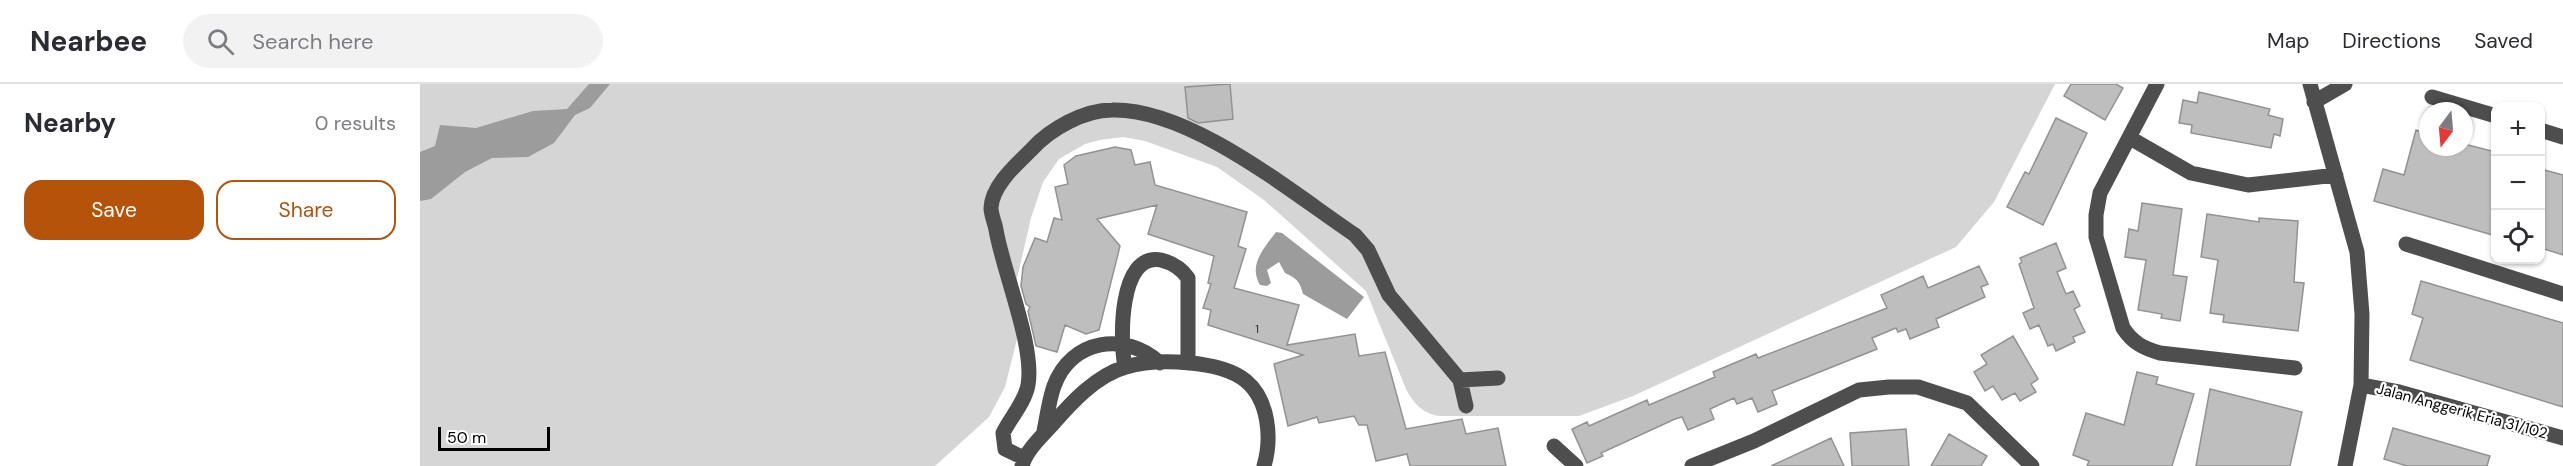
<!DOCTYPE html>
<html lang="en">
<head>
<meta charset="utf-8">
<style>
	body { margin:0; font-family:"DM Sans",sans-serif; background:#f2f2f3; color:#2b2b33 }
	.controls { position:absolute; right:18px; top:18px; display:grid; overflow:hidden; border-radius:12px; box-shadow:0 2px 4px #0004 }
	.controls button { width:54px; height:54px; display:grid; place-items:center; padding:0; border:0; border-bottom:2px solid #e1e1e2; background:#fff; color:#2b2b33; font:30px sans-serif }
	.compass { position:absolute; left:1999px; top:18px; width:54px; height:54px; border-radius:50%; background:#fff; box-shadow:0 2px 4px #0004; rotate:196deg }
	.scale { position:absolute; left:18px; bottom:15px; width:112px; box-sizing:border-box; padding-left:6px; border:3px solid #000; border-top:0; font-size:16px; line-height:21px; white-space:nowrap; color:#000; -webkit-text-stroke:4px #fff; paint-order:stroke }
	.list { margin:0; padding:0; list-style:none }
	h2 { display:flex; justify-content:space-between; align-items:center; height:78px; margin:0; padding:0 24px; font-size:26px }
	h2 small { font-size:20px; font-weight:400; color:#7c7c81 }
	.actions { display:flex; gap:12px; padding:18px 24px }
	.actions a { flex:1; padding:14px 0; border:2px solid #b45309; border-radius:18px; text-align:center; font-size:21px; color:#b45309 }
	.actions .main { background:#b45309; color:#fff }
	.icon { flex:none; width:33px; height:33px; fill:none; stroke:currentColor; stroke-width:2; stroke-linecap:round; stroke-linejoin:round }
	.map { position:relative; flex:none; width:2143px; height:382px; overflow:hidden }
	header { display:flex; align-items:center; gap:36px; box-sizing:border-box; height:84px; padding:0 30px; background:#fff; border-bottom:2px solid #e1e1e2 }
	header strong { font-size:28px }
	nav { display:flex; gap:33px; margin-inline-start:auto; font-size:21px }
	.search { width:420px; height:54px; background:#f2f2f3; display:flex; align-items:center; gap:15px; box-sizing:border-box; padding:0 21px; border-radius:33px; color:#7c7c81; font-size:22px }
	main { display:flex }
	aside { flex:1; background:#fff }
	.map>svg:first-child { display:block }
	.green { fill:#d5d5d5 }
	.water { fill:#9c9c9c }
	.building { fill:#bebebe; stroke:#929292; stroke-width:1.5 }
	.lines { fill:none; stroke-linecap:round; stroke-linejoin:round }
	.minor { stroke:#4e4e4e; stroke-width:15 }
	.labels { text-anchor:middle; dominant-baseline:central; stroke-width:4.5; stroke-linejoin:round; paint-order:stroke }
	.number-label { font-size:12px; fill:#303030 }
	.street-label { font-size:15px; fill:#000; stroke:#fff }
</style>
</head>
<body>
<header>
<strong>Nearbee</strong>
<div class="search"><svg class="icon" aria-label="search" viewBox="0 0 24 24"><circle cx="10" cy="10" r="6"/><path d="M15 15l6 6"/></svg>Search here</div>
<nav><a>Map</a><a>Directions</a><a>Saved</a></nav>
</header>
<main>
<aside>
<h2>Nearby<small>0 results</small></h2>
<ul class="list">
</ul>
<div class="actions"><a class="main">Save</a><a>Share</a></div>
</aside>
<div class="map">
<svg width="2143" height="382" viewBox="0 0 2143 382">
	<rect width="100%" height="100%" fill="#fff"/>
	<path class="green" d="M 0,0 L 1635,0 L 1574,118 L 1536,163 L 1213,312 L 1159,332 L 1021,332 C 1004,331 993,319 986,305 L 946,207 L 844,116 L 797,83 L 725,57 L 703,53 L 680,56 L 665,60 L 639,75 L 623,98 L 611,134 L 594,208 L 598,251 L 585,303 L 569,333 L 515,382 L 0,382 Z"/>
	<path class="water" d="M 169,0 L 190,0 L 170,24 L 155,31 L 134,59 L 108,73 L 72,74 L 45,88 L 11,115 L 0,117 L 0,68 L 15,62 L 20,41 L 56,44 L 113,27 L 147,25 Z
		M 856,148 L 862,149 L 944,213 L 927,235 L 883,210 C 880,197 876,194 865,189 L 859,178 L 847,186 L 851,199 L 847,202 L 840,201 C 828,181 844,164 856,148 Z"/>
	<path class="building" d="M 810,0 L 813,35 L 778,39 L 768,34 L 765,3 Z
		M 1651,0 L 1696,0 L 1703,4 L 1685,36 L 1644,12 Z
		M 1779,8 L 1850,25 L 1848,31 L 1863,35 L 1860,52 L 1854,50 L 1851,64 L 1771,49 L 1772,41 L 1759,39 L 1763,16 L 1777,19 Z
		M 1636,34 L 1667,49 L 1623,141 L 1587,123 L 1605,88 L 1609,90 Z
		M 1996,46 L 2008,50 L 2008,63 L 2044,63 L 2044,60 L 2076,68 L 2076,152 L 1954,117 L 1963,85 L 1984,91 Z
		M 695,63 L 711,66 L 715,81 L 730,78 L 735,101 L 827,128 L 818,162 L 826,165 L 814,204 L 879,221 L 867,261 L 935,250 L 939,272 L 965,268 L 986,345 L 1042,335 L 1046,350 L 1078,344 L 1086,382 L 990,382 L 987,370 L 956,377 L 947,341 L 939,341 L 934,332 L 899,339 L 897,333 L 868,342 L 854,280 L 883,271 L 788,241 L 791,226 L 783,224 L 791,200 L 788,199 L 794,172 L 728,150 L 737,121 L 677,135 L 700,162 L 679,246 L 666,250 L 645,241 L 637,268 L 616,262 L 608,227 L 610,223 L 606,220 L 601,202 L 603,183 L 615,154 L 627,158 L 634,134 L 642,136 L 635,103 L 648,100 L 644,81 L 656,72 Z
		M 2121,85 L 2143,91 L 2143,171 L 2121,164 Z
		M 1722,119 L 1762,125 L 1753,191 L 1767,193 L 1760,237 L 1741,234 L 1742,230 L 1718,226 L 1726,176 L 1705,173 L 1709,145 L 1718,147 Z
		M 1787,130 L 1839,138 L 1839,134 L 1878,137 L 1874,198 L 1884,199 L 1878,247 L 1803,238 L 1804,231 L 1790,229 L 1798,176 L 1781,173 Z
		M 1636,159 L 1646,184 L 1637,188 L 1646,210 L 1653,207 L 1660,222 L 1654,225 L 1665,248 L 1653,253 L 1655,258 L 1636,267 L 1633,260 L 1628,262 L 1619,241 L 1610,245 L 1603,229 L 1614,224 L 1599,180 L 1602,178 L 1600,174 Z
		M 1559,182 L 1568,200 L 1561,203 L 1565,213 L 1516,235 L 1519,243 L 1490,255 L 1486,245 L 1478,248 L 1476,244 L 1452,254 L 1457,265 L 1352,307 L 1357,320 L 1338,328 L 1332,314 L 1317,320 L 1314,314 L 1290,325 L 1294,335 L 1268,346 L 1262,333 L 1255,335 L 1181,369 L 1183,372 L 1167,379 L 1152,345 L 1167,338 L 1169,342 L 1227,316 L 1229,321 L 1295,293 L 1293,288 L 1336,270 L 1338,274 L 1467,224 L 1461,211 L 1503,192 L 1508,204 Z
		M 2001,197 L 2143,239 L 2143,323 L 1990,276 L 2003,234 L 1992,230 Z
		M 1593,252 L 1618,295 L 1611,300 L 1616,308 L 1600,317 L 1595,309 L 1582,316 L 1573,302 L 1565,307 L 1554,288 L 1567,280 L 1561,271 Z
		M 1717,288 L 1738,293 L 1736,300 L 1774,310 L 1752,382 L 1667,382 L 1669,377 L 1653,371 L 1666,329 L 1704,341 Z
		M 1790,305 L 1882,328 L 1870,382 L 1776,382 Z
		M 1973,344 L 2070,372 L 2067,382 L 1987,382 L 1964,375 Z
		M 1486,345 L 1489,382 L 1432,382 L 1430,349 Z
		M 1529,350 L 1567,372 L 1561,382 L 1511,382 Z
		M 1411,354 L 1424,382 L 1351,382 L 1390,364 Z"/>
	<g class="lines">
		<path class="minor" d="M 1737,0 L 1680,109 L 1676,131 L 1676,153 L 1703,244 C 1713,259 1723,264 1740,269 L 1875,284
			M 1890,0 L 1937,168 L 1942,230 L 1941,301 L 1925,382
			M 2012,13 L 2076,32
			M 1894,18 L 1925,0
			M 2120,46 L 2143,53
			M 1710,54 L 1771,89 L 1828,101 L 1916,91
			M 1986,160 L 2143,210
			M 705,283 C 700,258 698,168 741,176 C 753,179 761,184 768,194 L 768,279
			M 1040,296 L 1078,294
			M 1941,301 L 1979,308 L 2143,354
			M 624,347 C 627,333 629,316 634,302 C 651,255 705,247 740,279
			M 1134,362 L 1156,382
			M 604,374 L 585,365 L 583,349 C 591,333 605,318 608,301 C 615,263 583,187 576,146 C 575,139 571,131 571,124 C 572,101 597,80 612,65 C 630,45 664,26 692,26 C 770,24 871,108 935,151 L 948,166 L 969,211 L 1040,296 L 1046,322
			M 602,382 C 606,367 620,354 631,342 C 650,320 676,291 706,283 C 736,274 801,276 826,297 C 849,316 852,355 844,382
			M 1272,382 L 1334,357 L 1439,306 L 1469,303 L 1498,303 L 1547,319 L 1612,382"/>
	</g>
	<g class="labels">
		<g class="number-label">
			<text x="837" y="245">1</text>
		</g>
		<g class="street-label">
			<text transform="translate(2042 327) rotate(15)">Jalan Anggerik Eria 31/102</text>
		</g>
	</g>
</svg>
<div class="controls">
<button>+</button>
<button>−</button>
<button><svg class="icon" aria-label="locate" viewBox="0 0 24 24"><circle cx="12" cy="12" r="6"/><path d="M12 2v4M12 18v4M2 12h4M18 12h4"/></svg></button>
</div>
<svg class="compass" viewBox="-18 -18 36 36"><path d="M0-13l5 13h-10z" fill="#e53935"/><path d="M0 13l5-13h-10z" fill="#7c7c81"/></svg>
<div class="scale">50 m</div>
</div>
</main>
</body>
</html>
